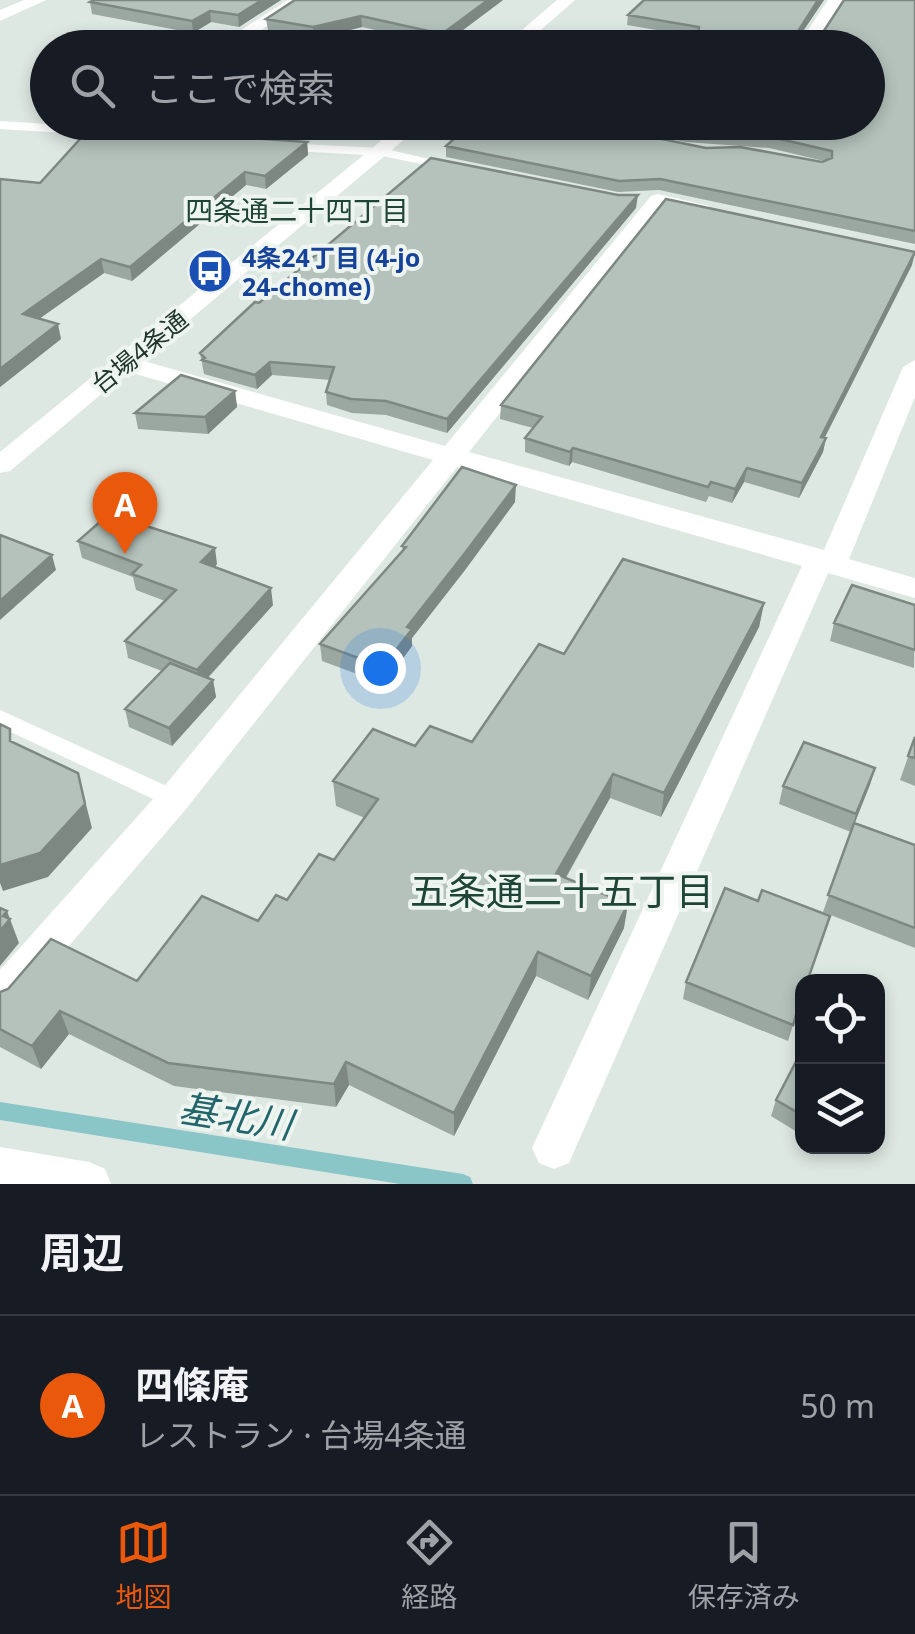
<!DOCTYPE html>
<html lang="ja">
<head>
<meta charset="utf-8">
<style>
	body { margin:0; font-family:"Noto Sans","Noto Sans JP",sans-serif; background:#20242c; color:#f1f3f6 }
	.controls { position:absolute; right:30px; bottom:30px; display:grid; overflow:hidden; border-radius:20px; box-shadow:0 5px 15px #0003 }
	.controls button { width:90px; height:90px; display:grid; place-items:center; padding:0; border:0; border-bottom:2px solid #363941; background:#171b24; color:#f1f3f6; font:50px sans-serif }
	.you { position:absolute; left:380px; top:668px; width:35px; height:35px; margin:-25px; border:8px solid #fff; border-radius:50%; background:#1a73e8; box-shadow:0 0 0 15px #1a73e833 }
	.badge { display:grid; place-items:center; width:65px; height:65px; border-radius:50%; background:#ea580c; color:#fff; font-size:32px; font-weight:700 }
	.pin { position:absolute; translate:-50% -82px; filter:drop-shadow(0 2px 5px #0008) }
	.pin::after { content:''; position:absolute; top:52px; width:35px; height:30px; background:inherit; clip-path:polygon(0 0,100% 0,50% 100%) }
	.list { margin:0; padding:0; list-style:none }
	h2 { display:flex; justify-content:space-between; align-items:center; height:130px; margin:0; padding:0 40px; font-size:42px }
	h2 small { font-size:32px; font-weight:400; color:#9ea1a6 }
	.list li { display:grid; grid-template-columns:65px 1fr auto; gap:30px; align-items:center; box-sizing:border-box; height:180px; padding:0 40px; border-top:2px solid #363941 }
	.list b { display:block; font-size:38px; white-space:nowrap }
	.list p { margin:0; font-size:32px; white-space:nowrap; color:#9ea1a6 }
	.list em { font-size:32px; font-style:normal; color:#9ea1a6 }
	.icon { flex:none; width:55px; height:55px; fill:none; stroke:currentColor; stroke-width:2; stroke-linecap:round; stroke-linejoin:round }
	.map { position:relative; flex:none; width:915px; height:1184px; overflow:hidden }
	.search { position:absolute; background:#171b24; box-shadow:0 5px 15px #0003; left:30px; right:30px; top:30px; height:110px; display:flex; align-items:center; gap:25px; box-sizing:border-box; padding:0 35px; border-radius:55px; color:#9ea1a6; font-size:38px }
	.sheet { height:310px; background:#171b24 }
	nav { display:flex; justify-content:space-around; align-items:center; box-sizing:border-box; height:140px; border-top:2px solid #363941; background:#171b24; font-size:28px; color:#9ea1a6 }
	nav a { display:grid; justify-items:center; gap:5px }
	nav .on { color:#ea580c }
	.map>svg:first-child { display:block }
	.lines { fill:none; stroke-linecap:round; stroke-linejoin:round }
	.stream { fill:#8ac5c8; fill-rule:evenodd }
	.service { fill:#fff; fill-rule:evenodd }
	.minor { fill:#fff; fill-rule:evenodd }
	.tertiary { fill:#fff; fill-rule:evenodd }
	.wall { fill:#9ba7a1 }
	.shaded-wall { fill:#7e8883 }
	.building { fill:#b4c2bb; stroke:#7e8883; stroke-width:2.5 }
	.labels { text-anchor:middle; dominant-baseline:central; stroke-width:8; stroke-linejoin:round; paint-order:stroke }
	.far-transit-label { font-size:25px; font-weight:bold; fill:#164399; stroke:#eef5f1; text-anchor:start }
	.far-street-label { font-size:25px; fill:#21362e; stroke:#eef5f1 }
	.far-neighbourhood-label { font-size:28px; fill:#1f4538; stroke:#eef5f1 }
	.near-neighbourhood-label { font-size:38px; fill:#1f4538; stroke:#eef5f1 }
	.near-water-label { font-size:38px; font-style:italic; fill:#22666b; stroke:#eef5f1 }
</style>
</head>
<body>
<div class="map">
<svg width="915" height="1184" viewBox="0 0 915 1184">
	<rect width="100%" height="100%" fill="#dee8e2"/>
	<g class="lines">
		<path class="stream" d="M 0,1102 L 463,1174 L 470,1177 L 473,1184 L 400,1184 L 0,1120 Z"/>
		<path class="service" d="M 245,30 L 312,43 L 318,46 L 302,48 L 241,35 L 241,31 Z
			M 0,121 L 113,128 L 119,132 L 113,136 L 0,129 Z
			M 281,143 L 382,148 L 458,166 L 451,170 L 382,156 L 276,150 L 275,147 Z
			M 0,710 L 182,793 L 186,799 L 182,805 L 174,808 L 166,805 L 0,727 Z"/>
		<path class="minor" d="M 24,0 L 46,0 L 0,21 L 0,10 Z
			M 288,0 L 307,0 L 234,48 L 213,48 Z
			M 828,0 L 844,0 L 813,48 L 796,48 Z
			M 658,194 L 709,206 L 712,210 L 702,216 L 663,207 L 469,452 L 824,550 L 903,367 L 915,360 L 915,397 L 849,559 L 915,578 L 915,598 L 828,573 L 569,1163 L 554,1169 L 539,1163 L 532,1148 L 802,566 L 457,467 L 186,809 L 14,1010 L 0,1016 L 0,970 L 162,789 L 433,460 L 115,368 L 112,363 L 115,358 L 133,358 L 445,446 L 651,196 Z
			M 0,1147 L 89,1162 L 105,1169 L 111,1184 L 0,1184 Z"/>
		<path class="tertiary" d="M 557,0 L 575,0 L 520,48 L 501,48 Z
			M 404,122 L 425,122 L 10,471 L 0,473 L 0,452 Z"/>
	</g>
	<path class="wall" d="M 281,0 L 239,27 L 211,22 L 193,33 L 92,14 L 90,2 Z
		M 295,0 L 503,0 L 443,45 L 434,44 L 434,48 L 278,48 L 320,41 L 406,37 L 362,27 L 314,39 L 268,30 L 266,19 Z
		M 644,0 L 824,0 L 797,40 L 818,40 L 915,0 L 915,244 L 659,190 L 618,192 L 446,157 L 446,146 L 706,148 L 822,162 L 824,161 L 769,148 L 686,142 L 584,122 L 868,122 L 697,37 L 627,25 L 628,15 Z
		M 105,122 L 348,122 L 325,140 L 106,125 Z
		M 307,142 L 308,155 L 266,189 L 246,185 L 132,281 L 104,273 L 39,319 L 61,339 L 0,387 L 40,183 Z
		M 636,208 L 447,433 L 386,415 L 352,413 L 327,405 L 326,392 L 330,380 L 272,375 L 257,389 L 204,374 L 200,353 L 259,303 Z
		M 912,265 L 824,438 L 826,438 L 823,452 L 799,498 L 744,482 L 732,503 L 709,496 L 706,502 L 572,462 L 569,466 L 525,452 L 525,438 L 533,428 L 500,419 L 501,405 Z
		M 235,391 L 237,407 L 208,434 L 138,429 L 135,413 Z
		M 515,502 L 465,570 L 412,638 L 412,646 L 384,684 L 322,661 L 320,644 L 403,551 L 402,546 Z
		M 78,541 L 217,564 L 215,567 L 273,605 L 208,678 L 213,680 L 216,697 L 172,746 L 129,727 L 125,709 L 162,671 L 128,658 L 125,641 L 165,601 L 136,590 L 133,577 L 82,558 Z
		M 764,603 L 759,627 L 661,817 L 610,798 L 566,878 L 624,928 L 588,1000 L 536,976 L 454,1136 L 349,1085 L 336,1107 L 174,1086 L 69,1034 L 41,1069 L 0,1047 L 0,992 L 137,981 L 258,921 L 287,900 L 334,860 L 365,818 L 336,806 L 333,781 L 415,746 L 472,742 L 564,654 Z
		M 915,605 L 914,668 L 830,641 L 834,623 Z
		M 915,737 L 915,786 L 900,780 Z
		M 875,768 L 855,823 L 915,845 L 915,948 L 823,912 L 851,832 L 779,804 L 783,786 Z
		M 758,901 L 802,997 L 788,1041 L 683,999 L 686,982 Z
		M 802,1050 L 802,1135 L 771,1116 L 776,1100 Z
		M 823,1146 L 839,1146 L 836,1154 Z"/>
	<path class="shaded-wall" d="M 262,0 L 281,0 L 239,27 L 238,15 Z
		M 488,0 L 503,0 L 443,45 L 442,34 Z
		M 818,0 L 824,0 L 793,46 L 795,36 Z
		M 210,11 L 211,22 L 193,33 L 192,21 Z
		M 361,16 L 362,27 L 314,39 L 313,27 Z
		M 333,122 L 348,122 L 325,140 L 324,129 Z
		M 307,142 L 308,155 L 266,189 L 265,176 Z
		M 245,172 L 246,185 L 132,281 L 130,267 Z
		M 638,195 L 636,208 L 447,433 L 447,419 Z
		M 915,253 L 912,265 L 818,451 L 821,437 Z
		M 101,259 L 104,273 L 26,328 L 23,314 Z
		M 58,324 L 61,339 L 0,387 L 0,369 Z
		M 270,362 L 272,375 L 257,389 L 255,375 Z
		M 235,391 L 237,407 L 208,434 L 205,417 Z
		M 826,438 L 823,452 L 799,498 L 802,483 Z
		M 573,448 L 572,462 L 569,466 L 570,452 Z
		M 747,468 L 744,482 L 732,503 L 735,489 Z
		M 516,485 L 515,502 L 465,570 L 412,638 L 412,646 L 384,684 L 383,667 L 407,627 Z
		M 215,548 L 217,564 L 204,579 L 201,562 Z
		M 52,555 L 56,570 L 0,620 L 0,601 Z
		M 271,588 L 273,605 L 200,686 L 197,670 Z
		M 764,603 L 759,627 L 661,817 L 664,793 Z
		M 213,680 L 216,697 L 172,746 L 169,728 Z
		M 875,768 L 870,785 L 851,832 L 856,814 Z
		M 78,773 L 92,828 L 48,877 L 3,891 L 0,883 L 0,865 Z
		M 613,774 L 610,798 L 554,898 L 556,874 Z
		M 628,904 L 624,928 L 588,1000 L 591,976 Z
		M 7,911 L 19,943 L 0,966 L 0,931 L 3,916 Z
		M 538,952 L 536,976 L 454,1136 L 454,1113 Z
		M 60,1011 L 69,1034 L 41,1069 L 32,1046 Z
		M 346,1062 L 349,1085 L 336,1107 L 334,1084 Z"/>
	<path class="building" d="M 94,0 L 262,0 L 238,15 L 210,11 L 192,21 L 90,2 Z
		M 295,0 L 488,0 L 442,34 L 361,16 L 313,27 L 266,19 Z
		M 644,0 L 818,0 L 795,36 L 795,40 L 818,40 L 844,0 L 915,0 L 915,231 L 660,179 L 619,181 L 446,146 L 473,122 L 578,122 L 706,148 L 740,147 L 822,162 L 832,158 L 832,151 L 771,137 L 687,131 L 643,122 L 868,122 L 868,48 L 697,48 L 699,27 L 628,15 Z
		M 361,31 L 434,41 L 426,48 L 278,48 L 290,39 L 320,41 Z
		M 230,122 L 333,122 L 324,129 Z
		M 91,127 L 307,142 L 265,176 L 245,172 L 130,267 L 101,259 L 23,314 L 58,324 L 0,369 L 0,179 L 40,183 Z
		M 431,158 L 618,195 L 638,195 L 447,419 L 386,401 L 351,399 L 326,392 L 334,367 L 270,362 L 255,375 L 202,360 L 205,358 L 200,353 L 255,302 L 259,303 Z
		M 666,199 L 915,252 L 821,437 L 826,438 L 802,483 L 747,468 L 735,489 L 711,482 L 708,487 L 573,448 L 570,452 L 525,438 L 542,417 L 501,405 Z
		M 181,375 L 235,391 L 205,417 L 135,413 Z
		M 462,467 L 516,485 L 465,553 L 407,627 L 412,629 L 383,667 L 320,644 L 406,547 L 402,546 Z
		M 109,514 L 215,548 L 201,562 L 271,588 L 197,670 L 125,641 L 176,590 L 132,574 L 141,565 L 78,541 Z
		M 0,535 L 52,555 L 0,601 Z
		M 623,559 L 764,603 L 664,793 L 613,774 L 556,874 L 628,904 L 591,976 L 538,952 L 454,1113 L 346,1062 L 334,1084 L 168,1063 L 60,1011 L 32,1046 L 0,1029 L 0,992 L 8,989 L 51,939 L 137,981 L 202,896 L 258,921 L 276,895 L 287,900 L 319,854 L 334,860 L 378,799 L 333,781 L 373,729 L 415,746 L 430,726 L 472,742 L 539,644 L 564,654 Z
		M 852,585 L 915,605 L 915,650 L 834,623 Z
		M 170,663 L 213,680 L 169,728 L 125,709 Z
		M 0,724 L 10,729 L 10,741 L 78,773 L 85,804 L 40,853 L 0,865 Z
		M 915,737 L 915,758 L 908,756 Z
		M 804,742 L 875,768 L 856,814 L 783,786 Z
		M 854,823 L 915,845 L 915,928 L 828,895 Z
		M 725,888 L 758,901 L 762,890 L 830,916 L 807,982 L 802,982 L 802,996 L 793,1025 L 686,982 Z
		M 0,908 L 7,911 L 3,916 L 10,919 L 0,931 Z
		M 802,1050 L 802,1115 L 776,1100 Z"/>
	<defs>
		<symbol id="bus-disc" viewBox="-11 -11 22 22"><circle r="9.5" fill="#1a4fb4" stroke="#eef5f1"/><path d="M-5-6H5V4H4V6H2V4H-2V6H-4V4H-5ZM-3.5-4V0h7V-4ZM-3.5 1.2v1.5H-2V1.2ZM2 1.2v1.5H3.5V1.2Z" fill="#fff"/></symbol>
	</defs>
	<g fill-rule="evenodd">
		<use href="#bus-disc" x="185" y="246" width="50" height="50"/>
	</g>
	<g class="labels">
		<g class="far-transit-label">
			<text x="242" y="257">4条24丁目 (4-jo<tspan x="242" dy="29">24-chome)</tspan></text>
		</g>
		<g class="far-street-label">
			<text transform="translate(139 351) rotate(-39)">台場4条通</text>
		</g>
		<g class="far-neighbourhood-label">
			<text x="297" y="210">四条通二十四丁目</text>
		</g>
		<g class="near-neighbourhood-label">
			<text x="562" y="890">五条通二十五丁目</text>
		</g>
		<g class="near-water-label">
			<text transform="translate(236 1115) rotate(9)">基北川</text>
		</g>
	</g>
</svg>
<div class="controls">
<button><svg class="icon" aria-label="locate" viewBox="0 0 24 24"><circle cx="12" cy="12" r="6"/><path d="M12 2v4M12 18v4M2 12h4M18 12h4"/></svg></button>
<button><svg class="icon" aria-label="layers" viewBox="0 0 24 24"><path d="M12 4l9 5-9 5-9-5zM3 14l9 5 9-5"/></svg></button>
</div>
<div class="you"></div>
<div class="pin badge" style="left:125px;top:554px">A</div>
<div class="search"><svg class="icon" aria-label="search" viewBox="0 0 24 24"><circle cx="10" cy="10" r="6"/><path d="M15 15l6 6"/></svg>ここで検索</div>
</div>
<section class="sheet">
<h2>周辺<small></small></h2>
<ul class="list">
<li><span class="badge">A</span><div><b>四條庵</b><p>レストラン · 台場4条通</p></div><em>50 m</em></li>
</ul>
</section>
<nav>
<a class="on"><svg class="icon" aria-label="map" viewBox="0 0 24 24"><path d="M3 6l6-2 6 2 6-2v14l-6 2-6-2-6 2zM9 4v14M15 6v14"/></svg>地図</a>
<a><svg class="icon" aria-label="directions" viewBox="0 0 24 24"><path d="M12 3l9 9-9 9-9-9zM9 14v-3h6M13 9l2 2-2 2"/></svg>経路</a>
<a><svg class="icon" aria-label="saved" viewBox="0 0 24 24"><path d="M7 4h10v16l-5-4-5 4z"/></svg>保存済み</a>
</nav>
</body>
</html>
